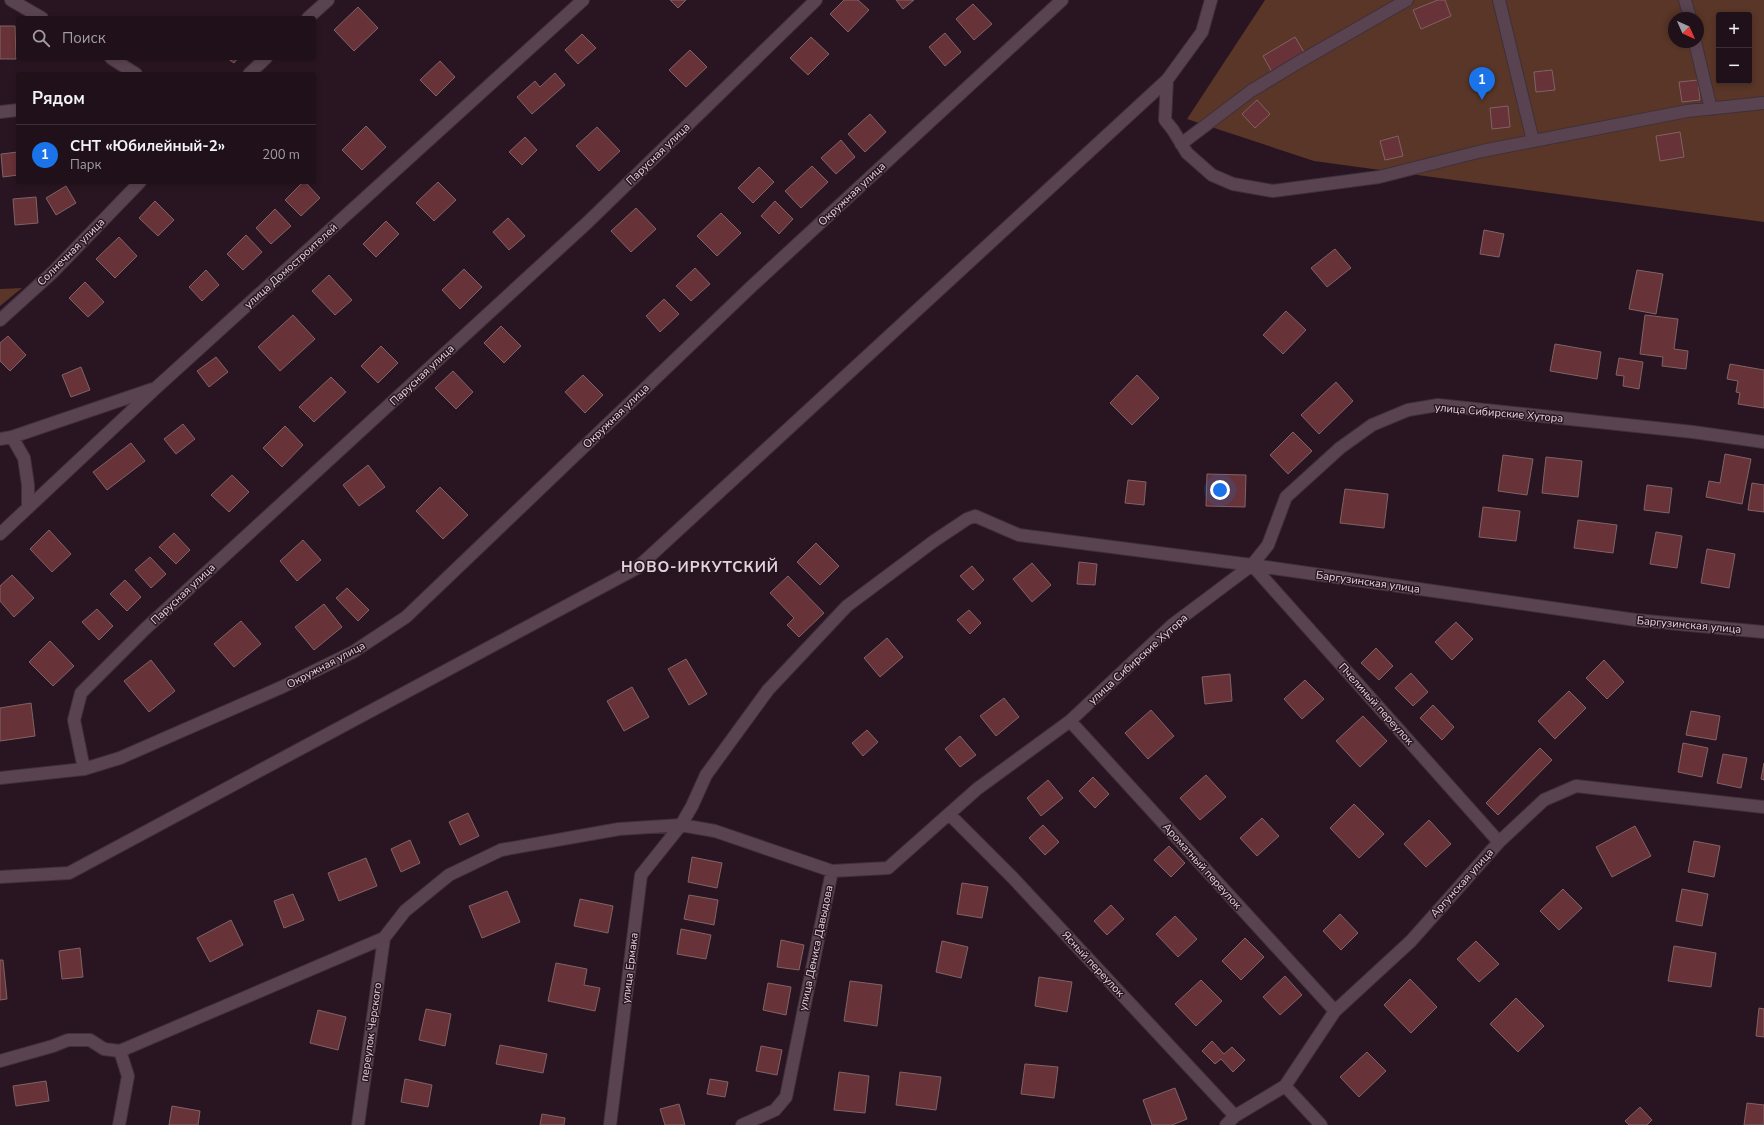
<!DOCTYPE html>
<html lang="ru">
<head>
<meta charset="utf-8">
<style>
	body { margin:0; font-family:"Nunito Sans",sans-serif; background:#271922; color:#f1f3f6 }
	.controls { position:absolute; right:12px; top:12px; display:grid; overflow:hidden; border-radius:4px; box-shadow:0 2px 6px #0003 }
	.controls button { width:36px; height:36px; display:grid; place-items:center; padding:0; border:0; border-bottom:1px solid #3c3038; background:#1f1019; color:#f1f3f6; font:20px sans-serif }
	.compass { position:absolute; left:1668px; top:12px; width:36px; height:36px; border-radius:50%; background:#1f1019; box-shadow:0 2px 6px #0003; rotate:135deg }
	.you { position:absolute; left:1220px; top:490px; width:14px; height:14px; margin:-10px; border:3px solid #fff; border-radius:50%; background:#1a73e8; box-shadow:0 0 0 6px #1a73e833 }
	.badge { display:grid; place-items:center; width:26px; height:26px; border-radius:50%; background:#1a73e8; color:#fff; font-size:13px; font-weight:700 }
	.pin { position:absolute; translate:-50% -33px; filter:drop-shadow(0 1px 2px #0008) }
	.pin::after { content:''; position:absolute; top:21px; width:14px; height:12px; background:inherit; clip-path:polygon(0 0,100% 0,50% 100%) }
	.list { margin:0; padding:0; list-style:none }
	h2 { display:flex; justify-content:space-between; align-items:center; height:52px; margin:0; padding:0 16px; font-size:17px }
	h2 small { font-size:13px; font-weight:400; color:#a19da2 }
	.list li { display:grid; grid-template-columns:26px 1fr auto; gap:12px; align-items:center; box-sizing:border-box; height:60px; padding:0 16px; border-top:1px solid #3c3038 }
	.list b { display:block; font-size:15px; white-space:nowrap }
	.list p { margin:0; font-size:13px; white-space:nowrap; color:#a19da2 }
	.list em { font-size:13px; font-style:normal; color:#a19da2 }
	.icon { flex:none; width:22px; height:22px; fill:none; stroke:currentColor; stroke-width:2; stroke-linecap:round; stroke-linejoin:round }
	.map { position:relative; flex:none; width:1764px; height:1125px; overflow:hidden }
	.search { position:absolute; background:#1f1019; box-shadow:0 2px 6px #0003; left:16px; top:16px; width:300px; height:44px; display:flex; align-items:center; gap:10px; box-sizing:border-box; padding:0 14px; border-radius:4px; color:#a19da2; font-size:15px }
	.panel { position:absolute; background:#1f1019; box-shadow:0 2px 6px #0003; left:16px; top:72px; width:300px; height:112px; border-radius:4px }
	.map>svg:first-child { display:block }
	.green { fill:#593627; fill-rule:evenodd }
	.building { fill:#673238; stroke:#806365 }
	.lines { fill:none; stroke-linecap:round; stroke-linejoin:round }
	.minor-casing { stroke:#3f3039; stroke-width:14 }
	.minor { stroke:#5a4351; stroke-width:12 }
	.labels { text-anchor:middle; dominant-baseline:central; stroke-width:3; stroke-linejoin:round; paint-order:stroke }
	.street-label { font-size:11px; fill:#e2d4dc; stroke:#291521 }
	.district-label { font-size:15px; font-weight:bold; letter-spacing:1px; fill:#e2d4dc; stroke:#291521 }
</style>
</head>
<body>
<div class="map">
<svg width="1764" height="1125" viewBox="0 0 1764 1125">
	<rect width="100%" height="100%" fill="#291521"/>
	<path class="green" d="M 1265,0 L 1764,0 L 1764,222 L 1314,161 L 1187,119 ZM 1719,15 L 1749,15 L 1749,81 L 1719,81 ZM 1674,18 L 1698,18 L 1698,42 L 1674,42 Z
		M 22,288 L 0,306 L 0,289 Z"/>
	<path class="building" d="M 670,0 L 686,0 L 678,8 Z
		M 844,0 L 858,0 L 869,10 L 848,32 L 830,14 Z
		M 896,0 L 914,0 L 903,9 Z
		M 1438,0 L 1445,0 L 1451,16 L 1421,29 L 1413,10 Z
		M 973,4 L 992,24 L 974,40 L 956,19 Z
		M 358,7 L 378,28 L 354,51 L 334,30 Z
		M 0,26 L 15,26 L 16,59 L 0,59 Z
		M 945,33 L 961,52 L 945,66 L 929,47 Z
		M 582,34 L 596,48 L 578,64 L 565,50 Z
		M 811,37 L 829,54 L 808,75 L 790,58 Z
		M 1295,37 L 1304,52 L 1272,72 L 1263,56 Z
		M 690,50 L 707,67 L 686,87 L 669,70 Z
		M 227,58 L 238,58 L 234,63 Z
		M 440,61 L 455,77 L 436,96 L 420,80 Z
		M 1552,70 L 1555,90 L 1536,92 L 1534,72 Z
		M 555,73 L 565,85 L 532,114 L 517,97 L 535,81 L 540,87 Z
		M 1698,80 L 1700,100 L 1682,102 L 1679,82 Z
		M 1257,100 L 1270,114 L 1255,128 L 1242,114 Z
		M 1508,106 L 1510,127 L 1492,129 L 1490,108 Z
		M 870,114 L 886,132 L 865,152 L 848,134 Z
		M 366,126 L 386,147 L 362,170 L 342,150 Z
		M 597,127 L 620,151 L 599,171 L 576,146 Z
		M 1680,132 L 1684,157 L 1660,161 L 1656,136 Z
		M 1398,136 L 1403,156 L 1385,160 L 1380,141 Z
		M 525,137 L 537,150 L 522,165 L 509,152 Z
		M 841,140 L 855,157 L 836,174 L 821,158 Z
		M 18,152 L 18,175 L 3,177 L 1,154 Z
		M 812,166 L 828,182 L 801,208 L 785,191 Z
		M 759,167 L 774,182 L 753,203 L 738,188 Z
		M 303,182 L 305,182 L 320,198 L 301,216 L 285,200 Z
		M 438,182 L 456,200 L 434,221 L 416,203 Z
		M 66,186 L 76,203 L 56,215 L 46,198 Z
		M 36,197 L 38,223 L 15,225 L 13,199 Z
		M 155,201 L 174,220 L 158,236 L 139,218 Z
		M 775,201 L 793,219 L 779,234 L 761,216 Z
		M 636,208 L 656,229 L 631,252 L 611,231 Z
		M 275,209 L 291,226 L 271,244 L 256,228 Z
		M 721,213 L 741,233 L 717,256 L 697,236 Z
		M 508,218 L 525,236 L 509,250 L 493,232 Z
		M 386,221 L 399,234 L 376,257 L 363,244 Z
		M 1484,230 L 1504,234 L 1499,257 L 1480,254 Z
		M 246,235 L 262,252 L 243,270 L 227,254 Z
		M 119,237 L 137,256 L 115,278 L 96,259 Z
		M 1335,249 L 1351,268 L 1327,287 L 1311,268 Z
		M 695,268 L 710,284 L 691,301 L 676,286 Z
		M 464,269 L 482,287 L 460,309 L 442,290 Z
		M 206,270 L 219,285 L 202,301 L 189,287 Z
		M 1637,270 L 1663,274 L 1656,314 L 1629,309 Z
		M 329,275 L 352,300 L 335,315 L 312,291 Z
		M 85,282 L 104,302 L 88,317 L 69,298 Z
		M 664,299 L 679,314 L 660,332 L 646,316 Z
		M 1286,311 L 1306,330 L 1283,354 L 1263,335 Z
		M 293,315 L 315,339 L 280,371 L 258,347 Z
		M 1645,315 L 1678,319 L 1674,349 L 1688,351 L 1686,369 L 1662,366 L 1663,357 L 1640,354 Z
		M 501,326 L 521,346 L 504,363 L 484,343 Z
		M 8,336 L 26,355 L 10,371 L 0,361 L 0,343 Z
		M 1555,344 L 1601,352 L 1597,379 L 1550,371 Z
		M 381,346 L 398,363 L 378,383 L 361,366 Z
		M 216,357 L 228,372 L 209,387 L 197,371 Z
		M 1619,358 L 1643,362 L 1639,389 L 1623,386 L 1624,376 L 1616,375 Z
		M 1730,364 L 1764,370 L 1764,408 L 1738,404 L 1740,393 L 1736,392 L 1738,381 L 1727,379 Z
		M 81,367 L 90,390 L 71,397 L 62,375 Z
		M 453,371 L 473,392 L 456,409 L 435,388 Z
		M 583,375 L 603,395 L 585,413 L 565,392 Z
		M 1137,375 L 1159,398 L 1132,425 L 1110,403 Z
		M 331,377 L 346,392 L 314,422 L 299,407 Z
		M 1336,382 L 1353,401 L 1319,434 L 1301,415 Z
		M 183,424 L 195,439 L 176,454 L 164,439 Z
		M 285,426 L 303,445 L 282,467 L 263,448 Z
		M 1293,432 L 1312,451 L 1288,474 L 1270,455 Z
		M 131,443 L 145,461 L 107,490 L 93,472 Z
		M 1725,454 L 1751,459 L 1742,504 L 1706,497 L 1709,481 L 1720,483 Z
		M 1503,455 L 1533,459 L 1527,495 L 1498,491 Z
		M 1546,457 L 1582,461 L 1578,497 L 1542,493 Z
		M 368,465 L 385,487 L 359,506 L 343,485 Z
		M 1207,474 L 1246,475 L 1245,507 L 1206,506 Z
		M 232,475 L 249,492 L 229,512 L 211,495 Z
		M 1128,480 L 1146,482 L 1144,505 L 1125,503 Z
		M 1752,483 L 1764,485 L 1764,512 L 1748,510 Z
		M 1647,485 L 1672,488 L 1669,513 L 1644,510 Z
		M 440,487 L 468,515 L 443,539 L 416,511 Z
		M 1345,489 L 1388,494 L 1384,528 L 1340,523 Z
		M 1483,507 L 1520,511 L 1516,541 L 1479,537 Z
		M 1578,520 L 1617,525 L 1613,553 L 1574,548 Z
		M 49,530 L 71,554 L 52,572 L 30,549 Z
		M 1656,532 L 1682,536 L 1677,568 L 1650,564 Z
		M 174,533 L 190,550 L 176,564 L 159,547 Z
		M 303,540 L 321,560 L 297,581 L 280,561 Z
		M 816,543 L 839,566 L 820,585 L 797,562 Z
		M 1707,549 L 1735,554 L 1729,588 L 1701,583 Z
		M 150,557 L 166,574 L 151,588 L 135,570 Z
		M 1079,562 L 1097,564 L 1095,585 L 1077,584 Z
		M 1032,563 L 1051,585 L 1032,602 L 1013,579 Z
		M 972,566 L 984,580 L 973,590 L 960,576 Z
		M 12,575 L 34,598 L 14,617 L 0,601 L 0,586 Z
		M 788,576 L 824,613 L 799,637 L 787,625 L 794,618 L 770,593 Z
		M 125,580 L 141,597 L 127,611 L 110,594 Z
		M 347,588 L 369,610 L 358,621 L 336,598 Z
		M 324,604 L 342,627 L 314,650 L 295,627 Z
		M 97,609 L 113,626 L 99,640 L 82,622 Z
		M 969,610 L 981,623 L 970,634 L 957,620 Z
		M 241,621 L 261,644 L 234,667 L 214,644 Z
		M 1456,622 L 1473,639 L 1452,660 L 1435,642 Z
		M 887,638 L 903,657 L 880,677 L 864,658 Z
		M 50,641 L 74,666 L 53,686 L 29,662 Z
		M 1376,648 L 1393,666 L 1379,680 L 1361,663 Z
		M 686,659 L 707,694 L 689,705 L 668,669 Z
		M 151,660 L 175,691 L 149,712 L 124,681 Z
		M 1604,660 L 1624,682 L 1607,699 L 1586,678 Z
		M 1411,673 L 1428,692 L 1413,706 L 1395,688 Z
		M 1230,674 L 1232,701 L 1205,704 L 1202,677 Z
		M 1305,680 L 1324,699 L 1302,719 L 1284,699 Z
		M 632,687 L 649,717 L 624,731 L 607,701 Z
		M 1569,691 L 1586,708 L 1555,739 L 1538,721 Z
		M 1004,698 L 1019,717 L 996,736 L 980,716 Z
		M 31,703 L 35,736 L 0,741 L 0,708 Z
		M 1433,705 L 1454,727 L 1442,740 L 1420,718 Z
		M 1151,710 L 1174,736 L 1148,759 L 1125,733 Z
		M 1691,711 L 1720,716 L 1716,740 L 1686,735 Z
		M 1363,716 L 1387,741 L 1360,767 L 1336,741 Z
		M 867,730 L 878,742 L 863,756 L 852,743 Z
		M 960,736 L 976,755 L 960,767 L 945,749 Z
		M 1683,743 L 1708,748 L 1702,777 L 1678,772 Z
		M 1540,748 L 1552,760 L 1498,815 L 1486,803 Z
		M 1723,754 L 1747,758 L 1741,788 L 1717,783 Z
		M 1764,763 L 1764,780 L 1761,779 Z
		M 1206,775 L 1226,797 L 1200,820 L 1180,798 Z
		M 1093,777 L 1109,794 L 1095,808 L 1079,791 Z
		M 1048,780 L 1063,798 L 1041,816 L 1027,798 Z
		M 1354,804 L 1384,834 L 1359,858 L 1330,828 Z
		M 468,813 L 479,836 L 460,845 L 449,822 Z
		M 1262,818 L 1279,836 L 1257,856 L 1240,838 Z
		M 1429,820 L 1451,844 L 1426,867 L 1404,844 Z
		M 1043,825 L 1059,842 L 1045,855 L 1029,838 Z
		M 1635,826 L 1651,856 L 1612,877 L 1596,847 Z
		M 410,840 L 420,863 L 401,872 L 391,849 Z
		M 1694,841 L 1720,846 L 1714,877 L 1688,872 Z
		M 1169,846 L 1185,863 L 1171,877 L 1154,860 Z
		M 692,857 L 722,863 L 717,888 L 688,882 Z
		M 366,858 L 377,886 L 339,901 L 328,873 Z
		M 962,883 L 988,887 L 982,918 L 957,914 Z
		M 1563,889 L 1582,908 L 1559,930 L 1540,911 Z
		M 1682,889 L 1708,894 L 1702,926 L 1676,921 Z
		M 507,891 L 520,922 L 482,938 L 469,906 Z
		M 293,894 L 304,920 L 284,928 L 274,901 Z
		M 689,895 L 718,900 L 714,925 L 684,919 Z
		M 580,899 L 613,906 L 608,933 L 574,926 Z
		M 1111,905 L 1124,919 L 1107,935 L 1094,921 Z
		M 1340,914 L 1358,933 L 1341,950 L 1323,931 Z
		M 1175,916 L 1197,939 L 1178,957 L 1156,934 Z
		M 231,920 L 243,945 L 210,962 L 197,938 Z
		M 681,929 L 711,935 L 706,959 L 677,954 Z
		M 1245,938 L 1264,957 L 1241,980 L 1222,961 Z
		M 781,940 L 804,945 L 799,970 L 777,967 Z
		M 942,941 L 968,947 L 961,978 L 936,972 Z
		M 1476,941 L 1499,964 L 1479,982 L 1457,959 Z
		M 1674,946 L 1716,953 L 1711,987 L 1668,981 Z
		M 80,948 L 83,977 L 62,979 L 59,951 Z
		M 0,960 L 3,960 L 7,999 L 0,1000 Z
		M 556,963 L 587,969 L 584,985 L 600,988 L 595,1011 L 548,1001 Z
		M 1285,976 L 1302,995 L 1280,1015 L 1263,997 Z
		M 1039,977 L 1072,982 L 1067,1012 L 1035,1006 Z
		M 1410,979 L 1437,1007 L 1411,1033 L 1384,1005 Z
		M 1201,980 L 1222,1001 L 1196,1026 L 1175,1004 Z
		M 850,981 L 882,985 L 877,1026 L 844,1021 Z
		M 768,983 L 791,987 L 786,1015 L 763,1010 Z
		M 1516,998 L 1544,1026 L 1518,1052 L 1490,1024 Z
		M 1759,1008 L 1764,1009 L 1764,1037 L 1756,1036 Z
		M 426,1009 L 451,1014 L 445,1046 L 419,1040 Z
		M 318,1010 L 346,1017 L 338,1050 L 310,1043 Z
		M 1212,1041 L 1224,1054 L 1232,1047 L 1245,1060 L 1233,1072 L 1221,1059 L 1215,1064 L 1202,1051 Z
		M 500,1045 L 547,1054 L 543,1073 L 496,1064 Z
		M 761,1046 L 782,1050 L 777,1075 L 756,1071 Z
		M 1367,1052 L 1386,1071 L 1359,1097 L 1340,1077 Z
		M 1025,1064 L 1058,1067 L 1054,1098 L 1021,1094 Z
		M 839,1072 L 869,1076 L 865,1113 L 834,1110 Z
		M 900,1072 L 941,1077 L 936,1110 L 896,1105 Z
		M 405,1079 L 432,1085 L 428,1107 L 401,1102 Z
		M 710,1079 L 728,1082 L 725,1097 L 707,1094 Z
		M 46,1081 L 49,1101 L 16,1106 L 13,1086 Z
		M 1175,1088 L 1187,1119 L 1172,1125 L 1152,1125 L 1143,1100 Z
		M 1747,1103 L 1764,1105 L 1764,1125 L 1744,1125 Z
		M 679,1104 L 685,1125 L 665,1125 L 660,1109 Z
		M 172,1106 L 200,1111 L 198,1125 L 169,1125 Z
		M 1640,1107 L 1652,1120 L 1647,1125 L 1629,1125 L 1625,1121 Z
		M 542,1114 L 565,1118 L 564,1125 L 540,1125 Z"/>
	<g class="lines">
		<defs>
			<path id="minor" d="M 11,0 L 42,18
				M 1211,0 L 1202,32 L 1167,80 L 1165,120 L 1173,130 L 1187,153 L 1212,175 L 1233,184 L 1273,191 L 1379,177 L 1482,151 L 1687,111 L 1764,103
				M 1499,0 L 1533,141
				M 1685,0 L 1690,18
				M 308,18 L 328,0
				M 1695,42 L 1711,109
				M 111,58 L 136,74
				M 249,74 L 266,58
				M 0,112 L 18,110
				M 1181,144 L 1251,91 L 1299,62 L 1407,0
				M 0,320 L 53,272 L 140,182
				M 12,437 L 24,458 L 28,485 L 28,508
				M 0,439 L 12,437 L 153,389
				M 0,534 L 157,387 L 583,0
				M 1252,565 L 1499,842
				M 1070,721 L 1335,1011
				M 84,769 L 74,720 L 81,693 L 145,629 L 588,222 L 816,0
				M 0,778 L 84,769 L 120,758 L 282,687 L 353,652 L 406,617 L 752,286 L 1062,0
				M 949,814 L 1013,878 L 1235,1116
				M 0,877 L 69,873 L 637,568 L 1167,80
				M 120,1051 L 384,938 L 405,911 L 449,875 L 501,850 L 619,829 L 681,825 L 715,831 L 832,871
				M 0,1061 L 53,1046 L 68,1040 L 90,1040 L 104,1049 L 120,1051
				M 1285,1086 L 1321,1125
				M 119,1125 L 128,1076 L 120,1051
				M 358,1125 L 384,938
				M 610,1125 L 641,875 L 681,825 L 692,806 L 706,775 L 768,690 L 847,606 L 934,541 L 967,519 L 975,516 L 1019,535 L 1252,565 L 1636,620 L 1764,632
				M 742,1125 L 775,1110 L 786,1097 L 832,871 L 888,868 L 977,789 L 1070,721 L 1172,625 L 1252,565 L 1268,545 L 1286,497 L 1340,448 L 1372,425 L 1408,410 L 1438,405 L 1693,432 L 1764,442
				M 1226,1125 L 1235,1116 L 1285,1086 L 1335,1011 L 1411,941 L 1499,842 L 1544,800 L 1576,786 L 1764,807"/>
		</defs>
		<use href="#minor" class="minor-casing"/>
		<use href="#minor" class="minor"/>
	</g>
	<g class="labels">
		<g class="street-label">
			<text transform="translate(658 154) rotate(-44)">Парусная улица</text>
			<text transform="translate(852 194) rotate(-43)">Окружная улица</text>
			<text transform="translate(71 252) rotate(-45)">Солнечная улица</text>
			<text transform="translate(291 266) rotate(-42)">улица Домостроителей</text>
			<text transform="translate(422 375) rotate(-43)">Парусная улица</text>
			<text transform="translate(1499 413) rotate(5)">улица Сибирские Хутора</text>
			<text transform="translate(616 416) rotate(-44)">Окружная улица</text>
			<text transform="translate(1368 582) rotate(8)">Баргузинская улица</text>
			<text transform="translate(183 594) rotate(-43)">Парусная улица</text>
			<text transform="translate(1689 625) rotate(5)">Баргузинская улица</text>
			<text transform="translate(1138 659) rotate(-42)">улица Сибирские Хутора</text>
			<text transform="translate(326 665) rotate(-28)">Окружная улица</text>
			<text transform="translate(1376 704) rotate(48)">Пчелиный переулок</text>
			<text transform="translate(1202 866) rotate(48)">Ароматный переулок</text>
			<text transform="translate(1462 883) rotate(-48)">Аргунская улица</text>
			<text transform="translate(816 948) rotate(-78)">улица Дениса Давыдова</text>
			<text transform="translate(1093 964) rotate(47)">Ясный переулок</text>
			<text transform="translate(630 968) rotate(-83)">улица Ермака</text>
			<text transform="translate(371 1032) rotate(-82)">переулок Черского</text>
		</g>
		<g class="district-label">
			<text x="700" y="567">НОВО-ИРКУТСКИЙ</text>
		</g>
	</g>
</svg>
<div class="controls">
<button>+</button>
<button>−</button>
</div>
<svg class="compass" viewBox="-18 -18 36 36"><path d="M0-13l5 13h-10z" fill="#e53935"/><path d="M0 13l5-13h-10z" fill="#a19da2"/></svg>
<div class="you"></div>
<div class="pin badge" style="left:1482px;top:100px">1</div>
<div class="search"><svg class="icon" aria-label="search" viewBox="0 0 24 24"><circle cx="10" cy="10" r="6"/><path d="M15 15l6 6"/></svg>Поиск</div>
<section class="panel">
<h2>Рядом<small></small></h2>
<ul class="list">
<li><span class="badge">1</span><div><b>СНТ «Юбилейный-2»</b><p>Парк</p></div><em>200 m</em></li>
</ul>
</section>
</div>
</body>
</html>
